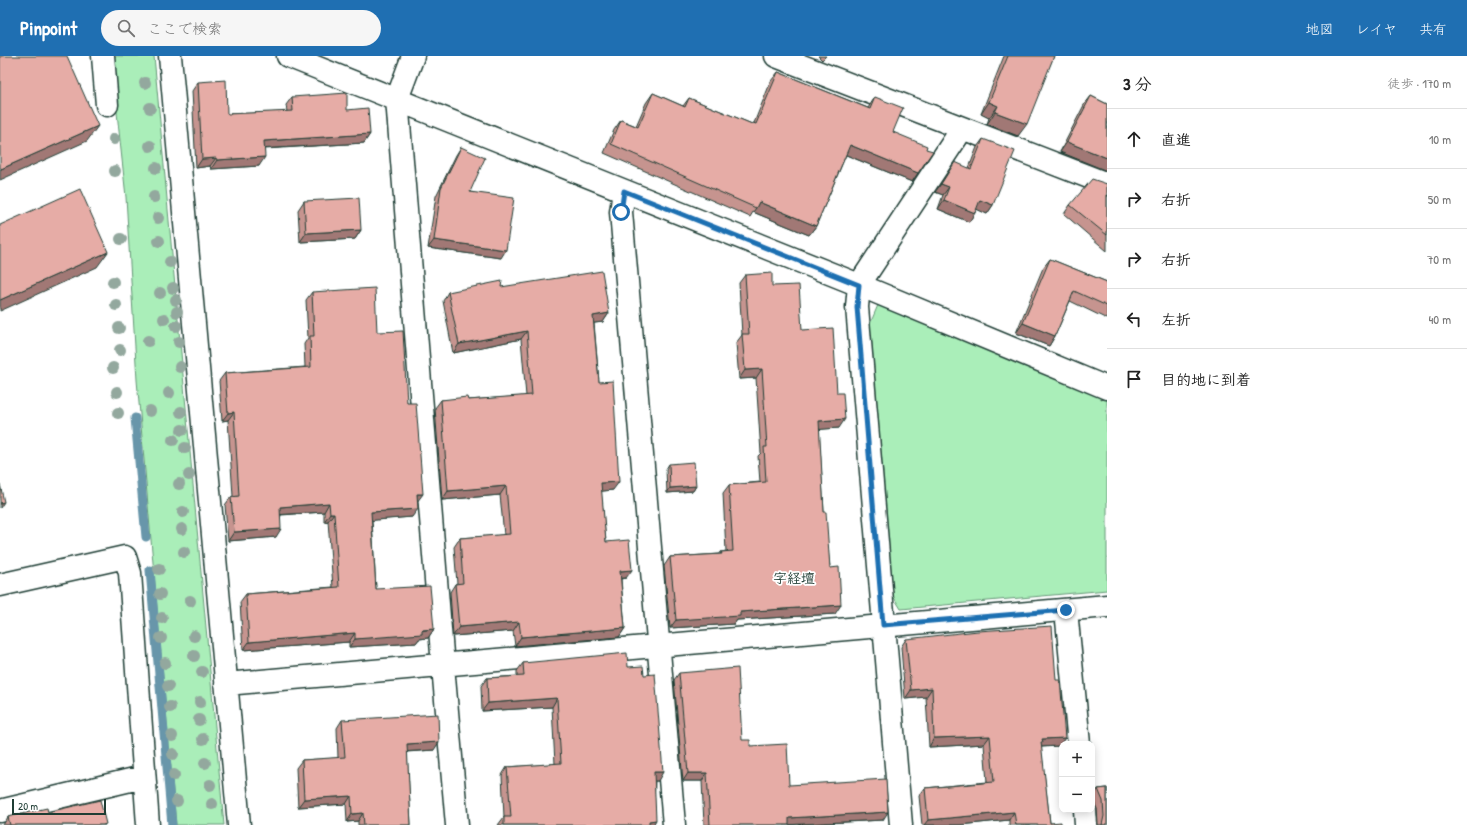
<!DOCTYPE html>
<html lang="ja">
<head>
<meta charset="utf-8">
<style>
	body { margin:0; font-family:"Patrick Hand","Klee One",sans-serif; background:#f6f6f6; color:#222 }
	.controls { position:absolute; right:12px; bottom:12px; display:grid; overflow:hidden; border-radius:8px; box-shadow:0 2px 10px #0003 }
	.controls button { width:36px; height:36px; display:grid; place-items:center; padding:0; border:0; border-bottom:1px solid #e0e0e0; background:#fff; color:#222; font:20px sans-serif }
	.scale { position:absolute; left:12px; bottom:10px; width:94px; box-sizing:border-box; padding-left:4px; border:2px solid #1f3d34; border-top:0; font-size:11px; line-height:14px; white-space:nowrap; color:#1f3d34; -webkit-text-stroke:3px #fff; paint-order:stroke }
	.stop { position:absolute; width:12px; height:12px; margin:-9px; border:3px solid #1f6fb2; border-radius:50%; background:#fff }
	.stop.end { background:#1f6fb2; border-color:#fff; box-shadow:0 1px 4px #0008 }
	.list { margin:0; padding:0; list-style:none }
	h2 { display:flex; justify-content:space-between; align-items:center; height:52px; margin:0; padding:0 16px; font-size:17px }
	h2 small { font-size:13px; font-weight:400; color:#767676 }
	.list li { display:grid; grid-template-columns:26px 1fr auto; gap:12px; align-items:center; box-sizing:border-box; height:60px; padding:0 16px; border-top:1px solid #e0e0e0 }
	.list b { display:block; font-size:15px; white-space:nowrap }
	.list em { font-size:13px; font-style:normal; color:#767676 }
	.icon { flex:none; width:22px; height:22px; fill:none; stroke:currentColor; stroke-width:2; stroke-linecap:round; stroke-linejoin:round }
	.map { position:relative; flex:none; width:1107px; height:769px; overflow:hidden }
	header { display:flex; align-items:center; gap:24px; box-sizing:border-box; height:56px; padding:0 20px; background:#1f6fb2; color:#fff }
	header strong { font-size:19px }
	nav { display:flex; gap:22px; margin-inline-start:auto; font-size:14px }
	.search { width:280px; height:36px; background:#f6f6f6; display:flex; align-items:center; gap:10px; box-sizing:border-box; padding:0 14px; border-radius:22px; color:#767676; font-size:15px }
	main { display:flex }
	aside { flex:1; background:#fff }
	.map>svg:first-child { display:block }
	.green { fill:#aaeeb9; stroke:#649676 }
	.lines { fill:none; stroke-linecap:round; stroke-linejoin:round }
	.stream { stroke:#6896aa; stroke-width:9 }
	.minor-casing { stroke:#1f3d34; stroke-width:25 }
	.minor { stroke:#fff; stroke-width:22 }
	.tree { fill:#93a89e }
	.wall { fill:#c6948f; stroke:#1f3d34 }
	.shaded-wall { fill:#a17874; stroke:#1f3d34 }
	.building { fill:#e6aca6; stroke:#1f3d34 }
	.route { stroke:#1f6fb2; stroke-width:5 }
	.labels { text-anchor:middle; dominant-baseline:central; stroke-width:3.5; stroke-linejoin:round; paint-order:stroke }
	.quarter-label { font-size:14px; font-weight:bold; fill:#1f3d34; stroke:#fff }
</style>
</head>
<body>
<header>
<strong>Pinpoint</strong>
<div class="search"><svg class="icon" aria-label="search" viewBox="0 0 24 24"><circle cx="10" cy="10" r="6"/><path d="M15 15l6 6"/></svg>ここで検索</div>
<nav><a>地図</a><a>レイヤ</a><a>共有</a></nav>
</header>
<main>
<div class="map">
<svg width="1107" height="769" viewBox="0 0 1107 769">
	<rect width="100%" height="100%" fill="#fff"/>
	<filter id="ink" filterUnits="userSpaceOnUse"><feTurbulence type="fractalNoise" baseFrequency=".025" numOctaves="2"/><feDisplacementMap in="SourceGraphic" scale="8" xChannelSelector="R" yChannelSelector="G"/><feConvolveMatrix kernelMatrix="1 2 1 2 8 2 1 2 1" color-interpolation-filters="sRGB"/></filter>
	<g filter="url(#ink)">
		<path class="green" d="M 111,0 L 154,0 L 224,769 L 176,769 L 137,324 L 126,141 Z
			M 878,249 L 1107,342 L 1107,534 L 901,553 L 893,540 L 870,268 Z"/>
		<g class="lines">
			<path class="stream" d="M 135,362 L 146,481
				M 150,514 L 172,769"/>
			<defs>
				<path id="minor" d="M 103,0 L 107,49
					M 170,0 L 239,769
					M 288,0 L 859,229 L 1107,332
					M 413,0 L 397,43 L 443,610 L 457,769
					M 776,0 L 1107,128
					M 624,135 L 621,156 L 674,769
					M 0,529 L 125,501 L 130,517 L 148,769
					M 1066,554 L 1079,688
					M 226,628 L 1107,550
					M 1085,754 L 1086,769
					M 0,755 L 143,721
					M 901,769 L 857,251 L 859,229 L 962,73"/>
			</defs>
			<use href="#minor" class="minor-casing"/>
			<use href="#minor" class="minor"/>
		</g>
		<g class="tree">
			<circle cx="145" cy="27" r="6"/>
			<circle cx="150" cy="52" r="6"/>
			<circle cx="114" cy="83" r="6"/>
			<circle cx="150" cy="90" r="6"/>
			<circle cx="156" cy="112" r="6"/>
			<circle cx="115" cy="115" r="6"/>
			<circle cx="154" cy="141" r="6"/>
			<circle cx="158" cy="162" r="6"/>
			<circle cx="121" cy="183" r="6"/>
			<circle cx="159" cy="185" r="6"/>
			<circle cx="170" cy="206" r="6"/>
			<circle cx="113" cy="226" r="6"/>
			<circle cx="173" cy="232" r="6"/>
			<circle cx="160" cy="237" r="6"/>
			<circle cx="176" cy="244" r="6"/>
			<circle cx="116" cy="249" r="6"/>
			<circle cx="177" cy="256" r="6"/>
			<circle cx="164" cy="263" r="6"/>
			<circle cx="176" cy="270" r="6"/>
			<circle cx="119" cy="272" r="6"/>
			<circle cx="148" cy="285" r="6"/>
			<circle cx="179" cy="286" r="6"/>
			<circle cx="120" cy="294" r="6"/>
			<circle cx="180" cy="311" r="6"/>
			<circle cx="113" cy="312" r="6"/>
			<circle cx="117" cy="336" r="6"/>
			<circle cx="169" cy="337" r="6"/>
			<circle cx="150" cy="355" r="6"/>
			<circle cx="181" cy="356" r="6"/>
			<circle cx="118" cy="357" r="6"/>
			<circle cx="182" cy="374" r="6"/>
			<circle cx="173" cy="384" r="6"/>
			<circle cx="185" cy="392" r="6"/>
			<circle cx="189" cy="419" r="6"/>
			<circle cx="179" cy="428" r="6"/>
			<circle cx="183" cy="456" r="6"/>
			<circle cx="182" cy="473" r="6"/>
			<circle cx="184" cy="496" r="6"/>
			<circle cx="159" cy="513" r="6"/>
			<circle cx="160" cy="538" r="6"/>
			<circle cx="190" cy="545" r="6"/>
			<circle cx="162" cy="562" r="6"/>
			<circle cx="194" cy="580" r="6"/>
			<circle cx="161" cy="582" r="6"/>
			<circle cx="194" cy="600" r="6"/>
			<circle cx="165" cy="607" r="6"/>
			<circle cx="202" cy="616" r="6"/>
			<circle cx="168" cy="630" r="6"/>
			<circle cx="200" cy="646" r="6"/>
			<circle cx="170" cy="651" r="6"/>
			<circle cx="199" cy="664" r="6"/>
			<circle cx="172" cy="680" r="6"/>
			<circle cx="203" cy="683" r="6"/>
			<circle cx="173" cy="698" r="6"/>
			<circle cx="205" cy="707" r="6"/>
			<circle cx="174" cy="719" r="6"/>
			<circle cx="210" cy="729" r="6"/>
			<circle cx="177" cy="745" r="6"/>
			<circle cx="212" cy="748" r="6"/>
		</g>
		<path class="wall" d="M 818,0 L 826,0 L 822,4 Z
			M 1004,0 L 1054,0 L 1018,80 L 987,68 L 989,62 L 981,58 Z
			M 778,16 L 868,52 L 875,41 L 893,76 L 918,117 L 912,126 L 846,99 L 816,170 L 809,179 L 753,156 L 750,161 L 604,97 L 614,74 L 621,64 L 636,70 L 646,47 L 653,37 L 683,50 L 689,42 L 752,68 L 754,67 L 771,25 Z
			M 198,26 L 227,58 L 287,56 L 286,49 L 292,41 L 347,54 L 370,78 L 364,87 L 265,93 L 259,110 L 211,113 L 210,110 L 196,112 L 192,35 Z
			M 1091,40 L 1107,48 L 1107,115 L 1060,96 L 1084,49 Z
			M 983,83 L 993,149 L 987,158 L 977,153 L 969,166 L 938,153 L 943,139 L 935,136 L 949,115 L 969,112 L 977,91 Z
			M 461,91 L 470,136 L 501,202 L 428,192 L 436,140 L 456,99 Z
			M 1107,128 L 1107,195 L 1064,158 L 1070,149 Z
			M 304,145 L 361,174 L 355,183 L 300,186 L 298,154 Z
			M 1050,203 L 1107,226 L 1107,263 L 1070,245 L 1055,280 L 1049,290 L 1016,277 L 1043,212 Z
			M 745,219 L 772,230 L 802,274 L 839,372 L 819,373 L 824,456 L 835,558 L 737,564 L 734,568 L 670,572 L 664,510 L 670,501 L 720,498 L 721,496 L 726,495 L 723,437 L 729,429 L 760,426 L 758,400 L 761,397 L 756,322 L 739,323 L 736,287 L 742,279 L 739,227 Z
			M 501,231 L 609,257 L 603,266 L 594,267 L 599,326 L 613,434 L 601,435 L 606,486 L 626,522 L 621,523 L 625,572 L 619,581 L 515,590 L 513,575 L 453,580 L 450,536 L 455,528 L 457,527 L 454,491 L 460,482 L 504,479 L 500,439 L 442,444 L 435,352 L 441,344 L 468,344 L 526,340 L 521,283 L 453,297 L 443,245 L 448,236 Z
			M 312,236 L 377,276 L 407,347 L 417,446 L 412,461 L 372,464 L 376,533 L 434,573 L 428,582 L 419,583 L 416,587 L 349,591 L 349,586 L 243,594 L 240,546 L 246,538 L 333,531 L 328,465 L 324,466 L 324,456 L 281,459 L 276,481 L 228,485 L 225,449 L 231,441 L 233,440 L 228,364 L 222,365 L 219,325 L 225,317 L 305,311 L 304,288 L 308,282 L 306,244 Z
			M 669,408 L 696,430 L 693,435 L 667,437 L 666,413 Z
			M 906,583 L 1059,690 L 1041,691 L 1050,767 L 1061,769 L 1009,769 L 1009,764 L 960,769 L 922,769 L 919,740 L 925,732 L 987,726 L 984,688 L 929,691 L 926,641 L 905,643 L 901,591 Z
			M 523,607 L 628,611 L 644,619 L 658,725 L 655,725 L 653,769 L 498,769 L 504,761 L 502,719 L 507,711 L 555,708 L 552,651 L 482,655 L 481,630 L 487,622 L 517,620 L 517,615 Z
			M 679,617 L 742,684 L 750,690 L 789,729 L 883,764 L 793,769 L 704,769 L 702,725 L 683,725 L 674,624 Z
			M 342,664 L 434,694 L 407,696 L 411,769 L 358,769 L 358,765 L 347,766 L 346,748 L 298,751 L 296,712 L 302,704 L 338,702 L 337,672 Z
			M 1107,732 L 1107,769 L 1098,769 L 1097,753 L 1092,742 L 1098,733 Z
			M 48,756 L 105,769 L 3,769 L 8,761 Z"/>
		<path class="shaded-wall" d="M 989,46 L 998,50 L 989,62 L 981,58 Z
			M 995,56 L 1027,68 L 1018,80 L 987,68 Z
			M 98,70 L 87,85 L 0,124 L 0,114 L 1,113 Z
			M 370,78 L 364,87 L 258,93 L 264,85 Z
			M 1067,86 L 1107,102 L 1107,115 L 1060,96 Z
			M 850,89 L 918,117 L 912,126 L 844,98 Z
			M 265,101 L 259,110 L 211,113 L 217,104 Z
			M 216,102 L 210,110 L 196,112 L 202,103 Z
			M 941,128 L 949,131 L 943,139 L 935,136 Z
			M 944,144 L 975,157 L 969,166 L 938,153 Z
			M 980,144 L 993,149 L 987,158 L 974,152 Z
			M 759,146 L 816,170 L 809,179 L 753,156 L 756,152 Z
			M 361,174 L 355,183 L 300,186 L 306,177 Z
			M 434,184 L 506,194 L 501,202 L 428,192 Z
			M 108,196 L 97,211 L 0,255 L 0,244 Z
			M 609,257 L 603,266 L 587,268 L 593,260 Z
			M 1023,267 L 1055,280 L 1049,290 L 1016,277 Z
			M 527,275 L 521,283 L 453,297 L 459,288 Z
			M 762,313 L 756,322 L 739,323 L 745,314 Z
			M 234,356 L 228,364 L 222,365 L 228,357 Z
			M 845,363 L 839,372 L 813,374 L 819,365 Z
			M 619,426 L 613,434 L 595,436 L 601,427 Z
			M 506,430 L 500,439 L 442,444 L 448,435 Z
			M 696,430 L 693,435 L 667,437 L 670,432 Z
			M 417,438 L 423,438 L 417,446 Z
			M 4,446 L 0,452 L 0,447 Z
			M 329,447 L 324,456 L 274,459 L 280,451 Z
			M 418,453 L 412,461 L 365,465 L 371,456 Z
			M 330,457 L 334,457 L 328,465 L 324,466 Z
			M 281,473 L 276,481 L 228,485 L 234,476 Z
			M 632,514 L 626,522 L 614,523 L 620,515 Z
			M 841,549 L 835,558 L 737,564 L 734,568 L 670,572 L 676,564 L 740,556 Z
			M 519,566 L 513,575 L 453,580 L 459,571 Z
			M 625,572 L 619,581 L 515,590 L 521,581 Z
			M 434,573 L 428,582 L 419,583 L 416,587 L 349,591 L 355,583 Z
			M 355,577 L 349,586 L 243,594 L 249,586 Z
			M 932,632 L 926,641 L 905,643 L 911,634 Z
			M 557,642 L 552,651 L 482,655 L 488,647 Z
			M 990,680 L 984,688 L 929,691 L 934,682 Z
			M 1065,682 L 1059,690 L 1039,691 L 1042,683 Z
			M 439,686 L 434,694 L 401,696 L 407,688 Z
			M 654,716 L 663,716 L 658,725 L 648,725 Z
			M 688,717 L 707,717 L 702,725 L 683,725 Z
			M 351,740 L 346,748 L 298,751 L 304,743 Z
			M 888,756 L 883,764 L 784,769 L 789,762 Z
			M 1014,756 L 1009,764 L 960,769 L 924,769 L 928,764 Z
			M 363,757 L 358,765 L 347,766 L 352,758 Z
			M 656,764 L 653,769 L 646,769 L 649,765 Z"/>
		<path class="building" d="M 0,0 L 67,0 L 98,70 L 1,113 L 0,111 Z
			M 1008,0 L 1054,0 L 1027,68 L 995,56 L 998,50 L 989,46 Z
			M 778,16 L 870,53 L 875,41 L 903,52 L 893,76 L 927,90 L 926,93 L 933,95 L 918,117 L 850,89 L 816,170 L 759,146 L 756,152 L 611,88 L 621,64 L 638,71 L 653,37 L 685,51 L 689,42 L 752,68 L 753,67 L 756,68 Z
			M 226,24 L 227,58 L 293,55 L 292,41 L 347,37 L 347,54 L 368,52 L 370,78 L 264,85 L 265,101 L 217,104 L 216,102 L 202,103 L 198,26 Z
			M 1091,40 L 1107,48 L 1107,102 L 1067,86 Z
			M 983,83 L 1015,95 L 993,149 L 980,144 L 975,157 L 944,144 L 949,131 L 941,128 L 955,106 L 971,113 Z
			M 461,91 L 485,102 L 470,136 L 514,142 L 506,194 L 434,184 L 441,132 Z
			M 1092,123 L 1107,128 L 1107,179 L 1070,149 Z
			M 80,133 L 108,196 L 0,244 L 0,169 Z
			M 359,142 L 361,174 L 306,177 L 304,145 Z
			M 1050,203 L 1107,226 L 1107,250 L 1074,235 L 1055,280 L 1023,267 Z
			M 602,215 L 609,257 L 593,260 L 599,326 L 613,325 L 619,426 L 601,427 L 606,486 L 629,484 L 632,514 L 620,515 L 625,572 L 521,581 L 519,566 L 459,571 L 455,528 L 463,527 L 460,482 L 510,478 L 506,430 L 448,435 L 441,344 L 467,341 L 468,344 L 532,339 L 527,275 L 459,288 L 448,236 L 502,225 L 501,231 Z
			M 772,217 L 772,230 L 799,229 L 802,274 L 833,272 L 837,337 L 843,337 L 845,363 L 819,365 L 824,456 L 826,456 L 830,512 L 839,511 L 841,549 L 740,556 L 740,560 L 676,564 L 670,501 L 722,498 L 721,496 L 733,495 L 729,429 L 766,426 L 764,391 L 767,391 L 762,313 L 745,314 L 742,278 L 749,278 L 745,219 Z
			M 375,232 L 377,276 L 403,275 L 407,347 L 416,347 L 423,438 L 417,438 L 418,453 L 371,456 L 376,533 L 430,530 L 434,573 L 422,574 L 422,578 L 355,583 L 355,577 L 249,586 L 246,538 L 339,531 L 334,457 L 330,457 L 329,447 L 280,451 L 281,473 L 234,476 L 231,441 L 239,440 L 234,356 L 228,357 L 225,317 L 311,311 L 310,280 L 314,280 L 312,236 Z
			M 694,406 L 696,430 L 670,432 L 669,408 Z
			M 0,428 L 4,446 L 0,447 Z
			M 1052,570 L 1056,624 L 1060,624 L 1065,682 L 1042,683 L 1043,686 L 1041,686 L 1050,767 L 1061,766 L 1061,769 L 1016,769 L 1014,756 L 928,764 L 925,732 L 994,726 L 990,680 L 934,682 L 932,632 L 911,634 L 906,583 L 978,575 Z
			M 627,597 L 628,611 L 643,610 L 644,619 L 655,618 L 663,716 L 654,716 L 656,764 L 649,765 L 649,769 L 504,769 L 504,761 L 511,761 L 507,711 L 561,707 L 557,642 L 488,647 L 487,622 L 524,620 L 523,607 Z
			M 738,612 L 742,684 L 750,684 L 750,690 L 787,688 L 789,729 L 886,723 L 888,756 L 789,762 L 789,769 L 710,769 L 707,717 L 688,717 L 679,617 Z
			M 438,658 L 439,686 L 407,688 L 411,769 L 364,769 L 363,757 L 352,758 L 351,740 L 304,743 L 302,704 L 345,701 L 342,664 Z
			M 1107,732 L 1107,769 L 1102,769 L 1104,760 L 1103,745 L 1098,733 Z
			M 100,744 L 106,768 L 103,769 L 10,769 L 8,761 L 47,752 L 48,756 Z"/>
	</g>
	<g class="lines" filter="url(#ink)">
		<path class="route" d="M 621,156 L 624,135 L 859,229 L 857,251 L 883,569 L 1066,554"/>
	</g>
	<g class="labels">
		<g class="quarter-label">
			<text x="794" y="521">字経壇</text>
		</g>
	</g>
</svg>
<div class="controls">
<button>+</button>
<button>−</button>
</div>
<div class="scale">20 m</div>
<div class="stop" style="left:621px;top:156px"></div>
<div class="stop end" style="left:1066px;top:554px"></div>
</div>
<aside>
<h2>3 分<small>徒歩 · 170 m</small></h2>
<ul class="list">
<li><svg class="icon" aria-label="ahead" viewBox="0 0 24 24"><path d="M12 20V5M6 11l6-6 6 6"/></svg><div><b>直進</b></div><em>10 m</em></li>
<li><svg class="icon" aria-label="right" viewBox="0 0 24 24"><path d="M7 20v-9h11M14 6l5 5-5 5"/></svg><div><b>右折</b></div><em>50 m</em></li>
<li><svg class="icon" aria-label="right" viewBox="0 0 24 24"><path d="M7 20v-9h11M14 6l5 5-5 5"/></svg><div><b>右折</b></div><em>70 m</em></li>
<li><svg class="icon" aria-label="left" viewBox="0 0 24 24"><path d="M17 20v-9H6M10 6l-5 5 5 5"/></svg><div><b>左折</b></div><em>40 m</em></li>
<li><svg class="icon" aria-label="arrive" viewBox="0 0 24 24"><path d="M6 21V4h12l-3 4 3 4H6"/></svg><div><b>目的地に到着</b></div></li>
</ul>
</aside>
</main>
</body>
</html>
